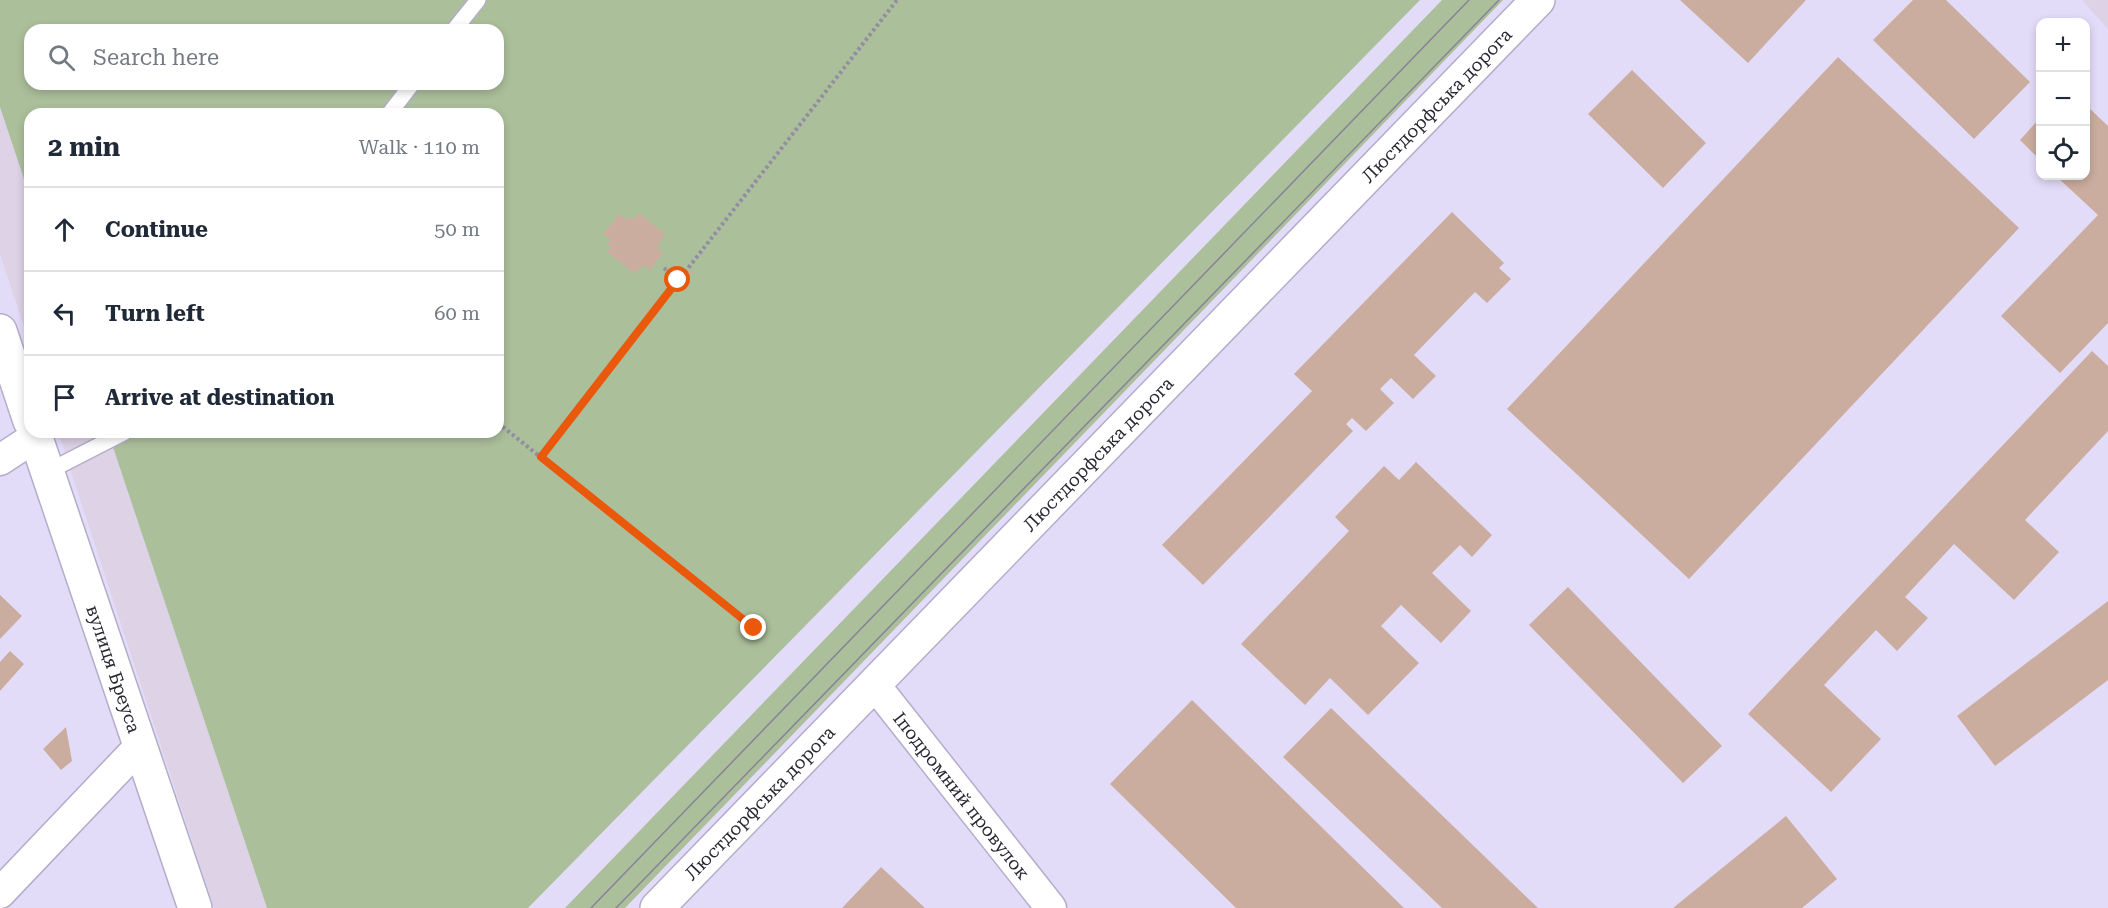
<!DOCTYPE html>
<html lang="en">
<head>
<meta charset="utf-8">
<style>
	body { margin:0; font-family:"Roboto Serif",serif; background:#f2f2f3; color:#1f2937 }
	.controls { position:absolute; right:18px; top:18px; display:grid; overflow:hidden; border-radius:12px; box-shadow:0 3px 9px #0003 }
	.controls button { width:54px; height:54px; display:grid; place-items:center; padding:0; border:0; border-bottom:2px solid #e0e1e3; background:#fff; color:#1f2937; font:30px sans-serif }
	.stop { position:absolute; width:18px; height:18px; margin:-14px; border:4px solid #ea580c; border-radius:50%; background:#fff }
	.stop.end { background:#ea580c; border-color:#fff; box-shadow:0 2px 6px #0008 }
	.list { margin:0; padding:0; list-style:none }
	h2 { display:flex; justify-content:space-between; align-items:center; height:78px; margin:0; padding:0 24px; font-size:26px }
	h2 small { font-size:20px; font-weight:400; color:#747a83 }
	.list li { display:grid; grid-template-columns:39px 1fr auto; gap:18px; align-items:center; box-sizing:border-box; height:84px; padding:0 24px; border-top:2px solid #e0e1e3 }
	.list b { display:block; font-size:22px; white-space:nowrap }
	.list em { font-size:20px; font-style:normal; color:#747a83 }
	.icon { flex:none; width:33px; height:33px; fill:none; stroke:currentColor; stroke-width:2; stroke-linecap:round; stroke-linejoin:round }
	.map { position:relative; flex:none; width:2108px; height:908px; overflow:hidden }
	.search { position:absolute; background:#fff; box-shadow:0 3px 9px #0003; left:24px; top:24px; width:480px; height:66px; display:flex; align-items:center; gap:15px; box-sizing:border-box; padding:0 21px; border-radius:18px; color:#747a83; font-size:22px }
	.panel { position:absolute; background:#fff; box-shadow:0 3px 9px #0003; left:24px; top:108px; width:480px; height:330px; border-radius:18px }
	.map>svg:first-child { display:block }
	.industrial { fill:#ddd2e6 }
	.green { fill:#acbf9b; fill-rule:evenodd }
	.building { fill:#cbad9f }
	.lines { fill:none; stroke-linecap:round; stroke-linejoin:round }
	.lane-casing { stroke:#b4adc9; stroke-width:18 }
	.street-casing { stroke:#b4adc9; stroke-width:33 }
	.secondary-casing { stroke:#b4adc9; stroke-width:36 }
	.primary-casing { stroke:#b4adc9; stroke-width:36 }
	.path { stroke:#928da2; stroke-width:4; stroke-dasharray:3 3; stroke-linecap:butt }
	.lane { stroke:#fff; stroke-width:15 }
	.street { stroke:#fff; stroke-width:30 }
	.secondary { stroke:#fff; stroke-width:33 }
	.primary { stroke:#fff; stroke-width:33 }
	.tram { stroke:#888397; stroke-width:1.5 }
	.route { stroke:#ea580c; stroke-width:8 }
	.labels { text-anchor:middle; dominant-baseline:central; stroke-width:4.5; stroke-linejoin:round; paint-order:stroke }
	.street-label { font-size:18px; fill:#2a2732; stroke:#e3dcf9 }
</style>
</head>
<body>
<div class="map">
<svg width="2108" height="908" viewBox="0 0 2108 908">
	<rect width="100%" height="100%" fill="#e3dcf9"/>
	<path class="industrial" d="M 2082,0 L 2108,0 L 2108,29 Z
		M 0,106 L 30,196 L 30,345 L 0,254 Z
		M 58,432 L 109,432 L 267,908 L 214,908 Z"/>
	<path class="green" d="M 0,0 L 1420,0 L 528,908 L 267,908 L 108,432 L 498,432 L 498,114 L 30,114 L 30,197 L 0,107 ZM 30,30 L 498,30 L 498,84 L 30,84 Z
		M 1442,0 L 1503,0 L 625,908 L 565,908 Z"/>
	<path class="building" d="M 1680,0 L 1806,0 L 1748,63 Z
		M 1913,0 L 1946,0 L 2030,82 L 1974,139 L 1873,40 Z
		M 1838,57 L 2019,228 L 1689,579 L 1507,409 Z
		M 1632,70 L 1706,143 L 1663,188 L 1588,114 Z
		M 2086,105 L 2108,126 L 2108,323 L 2060,373 L 2001,316 L 2098,215 L 2056,176 L 2086,176 Z
		M 2040,118 L 2040,160 L 2020,140 Z
		M 1452,212 L 1504,263 L 1499,268 L 1511,279 L 1487,303 L 1475,292 L 1414,355 L 1436,376 L 1413,399 L 1391,378 L 1380,389 L 1394,403 L 1366,431 L 1352,418 L 1346,424 L 1353,431 L 1203,585 L 1162,545 L 1312,391 L 1294,374 Z
		M 639,213 L 665,234 L 657,247 L 663,253 L 650,270 L 644,265 L 634,273 L 607,252 L 611,247 L 607,245 L 611,240 L 603,234 L 619,214 L 627,220 L 630,216 L 634,220 Z
		M 2092,351 L 2108,366 L 2108,431 L 2025,520 L 2059,552 L 2014,600 L 1954,544 L 1905,597 L 1928,618 L 1897,651 L 1876,630 L 1824,685 L 1881,739 L 1831,792 L 1748,714 Z
		M 1416,462 L 1492,535 L 1472,557 L 1460,545 L 1432,573 L 1471,611 L 1441,643 L 1401,605 L 1381,626 L 1419,663 L 1368,715 L 1330,678 L 1305,705 L 1241,644 L 1349,531 L 1335,517 L 1384,466 L 1399,480 Z
		M 1568,587 L 1722,746 L 1683,783 L 1529,625 Z
		M 0,595 L 22,616 L 0,639 Z
		M 2108,601 L 2108,680 L 1995,766 L 1957,716 Z
		M 10,651 L 24,664 L 0,691 L 0,662 Z
		M 1192,700 L 1404,908 L 1236,908 L 1110,784 Z
		M 1331,708 L 1538,908 L 1442,908 L 1283,757 Z
		M 66,727 L 72,761 L 61,770 L 43,749 Z
		M 1786,816 L 1837,879 L 1802,908 L 1673,908 Z
		M 881,867 L 925,908 L 842,908 Z"/>
	<g class="lines">
		<defs>
			<path id="lane" d="M 454,30 L 478,0
				M 389,114 L 412,84
				M 47,472 L 125,432"/>
			<g id="street">
				<path d="M 0,460 L 35,437"/>
				<path id="s1" d="M 874,684 L 1051,908"/>
				<path d="M 0,893 L 140,746"/>
			</g>
			<g id="secondary">
				<path d="M 0,331 L 30,421"/>
				<path id="s2" d="M 34,432 L 195,908"/>
			</g>
			<g id="primary">
				<path id="s3" d="M 657,908 L 1538,0"/>
			</g>
		</defs>
		<use href="#lane" class="lane-casing"/>
		<use href="#street" class="street-casing"/>
		<use href="#secondary" class="secondary-casing"/>
		<use href="#primary" class="primary-casing"/>
		<path class="path" d="M 664,268 L 678,280
			M 498,423 L 754,628
			M 541,457 L 897,0"/>
		<use href="#lane" class="lane"/>
		<use href="#street" class="street"/>
		<use href="#secondary" class="secondary"/>
		<use href="#primary" class="primary"/>
		<path class="tram" d="M 591,908 L 1469,0
			M 616,908 L 1499,0"/>
	</g>
	<g class="lines">
		<path class="route" d="M 678,280 L 541,457 L 754,628"/>
	</g>
	<g class="labels">
		<g class="street-label">
			<text stroke="none"><textPath href="#s3" startOffset="1119">Люстдорфська дорога</textPath></text>
			<text stroke="none"><textPath href="#s3" startOffset="633">Люстдорфська дорога</textPath></text>
			<text stroke="none"><textPath href="#s2" startOffset="250">вулиця Бреуса</textPath></text>
			<text stroke="none"><textPath href="#s1" startOffset="142">Іподромний провулок</textPath></text>
			<text stroke="none"><textPath href="#s3" startOffset="147">Люстдорфська дорога</textPath></text>
		</g>
	</g>
</svg>
<div class="controls">
<button>+</button>
<button>−</button>
<button><svg class="icon" aria-label="locate" viewBox="0 0 24 24"><circle cx="12" cy="12" r="6"/><path d="M12 2v4M12 18v4M2 12h4M18 12h4"/></svg></button>
</div>
<div class="stop" style="left:678px;top:280px"></div>
<div class="stop end" style="left:754px;top:628px"></div>
<div class="search"><svg class="icon" aria-label="search" viewBox="0 0 24 24"><circle cx="10" cy="10" r="6"/><path d="M15 15l6 6"/></svg>Search here</div>
<section class="panel">
<h2>2 min<small>Walk · 110 m</small></h2>
<ul class="list">
<li><svg class="icon" aria-label="ahead" viewBox="0 0 24 24"><path d="M12 20V5M6 11l6-6 6 6"/></svg><div><b>Continue</b></div><em>50 m</em></li>
<li><svg class="icon" aria-label="left" viewBox="0 0 24 24"><path d="M17 20v-9H6M10 6l-5 5 5 5"/></svg><div><b>Turn left</b></div><em>60 m</em></li>
<li><svg class="icon" aria-label="arrive" viewBox="0 0 24 24"><path d="M6 21V4h12l-3 4 3 4H6"/></svg><div><b>Arrive at destination</b></div></li>
</ul>
</section>
</div>
</body>
</html>
